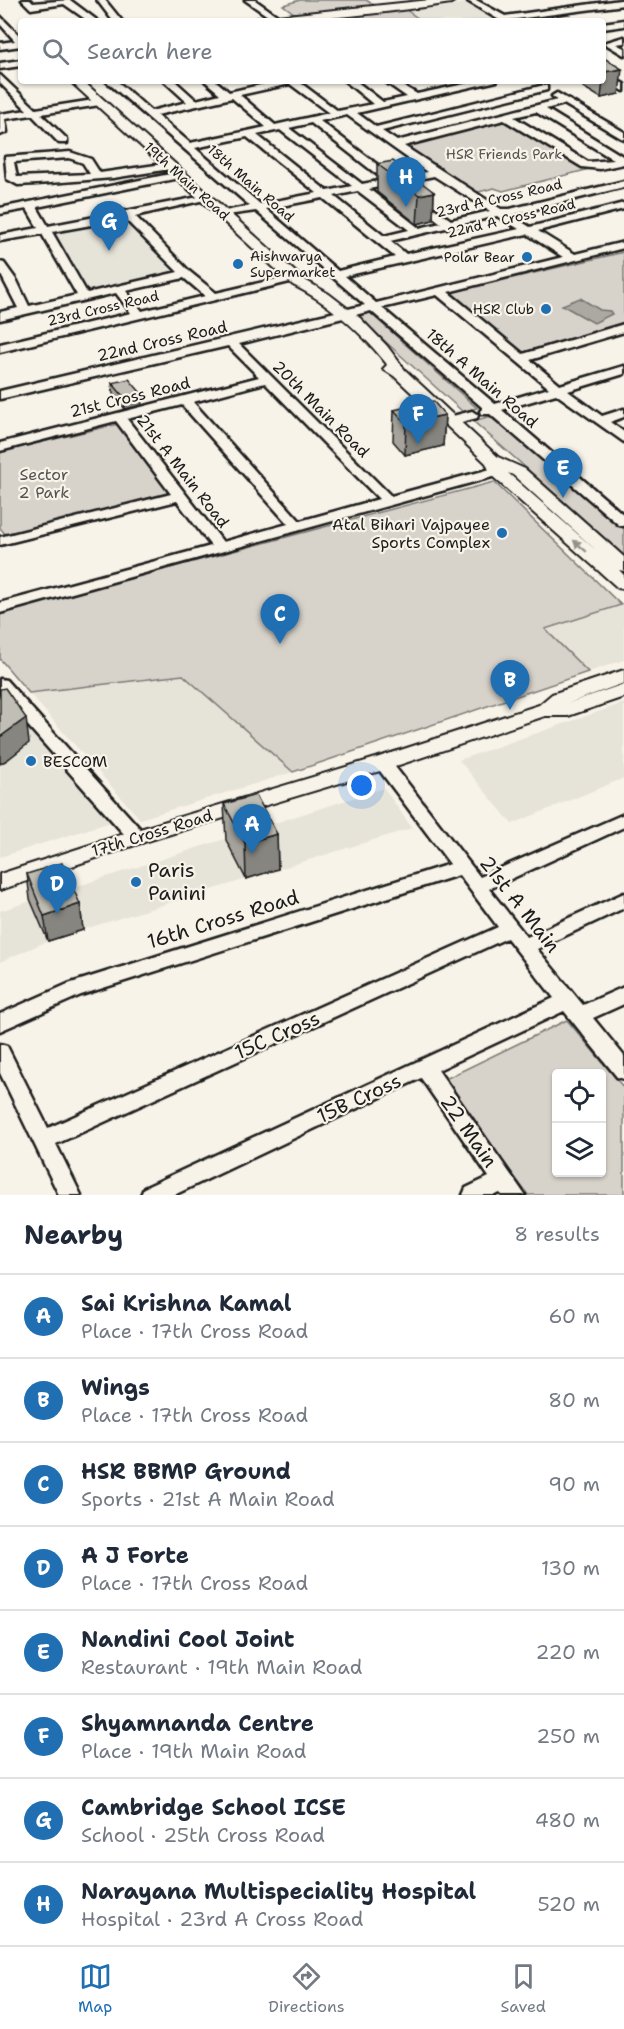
<!DOCTYPE html>
<html lang="en">
<head>
<meta charset="utf-8">
<style>
	body { margin:0; font-family:"Shantell Sans",sans-serif; background:#f6f6f7; color:#1f2937 }
	.controls { position:absolute; right:18px; bottom:18px; display:grid; overflow:hidden; border-radius:6px; box-shadow:0 2px 4px #0004 }
	.controls button { width:54px; height:54px; display:grid; place-items:center; padding:0; border:0; border-bottom:2px solid #e0e1e3; background:#fff; color:#1f2937; font:30px sans-serif }
	.you { position:absolute; left:362px; top:786px; width:21px; height:21px; margin:-15px; border:4px solid #fff; border-radius:50%; background:#1a73e8; box-shadow:0 0 0 9px #1a73e833 }
	.badge { display:grid; place-items:center; width:39px; height:39px; border-radius:50%; background:#1f6fb2; color:#fff; font-size:20px; font-weight:700 }
	.pin { position:absolute; translate:-50% -50px; filter:drop-shadow(0 2px 3px #0008) }
	.pin::after { content:''; position:absolute; top:32px; width:21px; height:18px; background:inherit; clip-path:polygon(0 0,100% 0,50% 100%) }
	.list { margin:0; padding:0; list-style:none }
	h2 { display:flex; justify-content:space-between; align-items:center; height:78px; margin:0; padding:0 24px; font-size:26px }
	h2 small { font-size:20px; font-weight:400; color:#747a83 }
	.list li { display:grid; grid-template-columns:39px 1fr auto; gap:18px; align-items:center; box-sizing:border-box; height:84px; padding:0 24px; border-top:2px solid #e0e1e3 }
	.list b { display:block; font-size:22px; white-space:nowrap }
	.list p { margin:0; font-size:20px; white-space:nowrap; color:#747a83 }
	.list em { font-size:20px; font-style:normal; color:#747a83 }
	.icon { flex:none; width:33px; height:33px; fill:none; stroke:currentColor; stroke-width:2; stroke-linecap:round; stroke-linejoin:round }
	.map { position:relative; flex:none; width:624px; height:1195px; overflow:hidden }
	.search { position:absolute; background:#fff; box-shadow:0 2px 4px #0004; left:18px; right:18px; top:18px; height:66px; display:flex; align-items:center; gap:15px; box-sizing:border-box; padding:0 21px; border-radius:6px; color:#747a83; font-size:22px }
	.sheet { height:750px; background:#fff }
	nav { display:flex; justify-content:space-around; align-items:center; box-sizing:border-box; height:84px; border-top:2px solid #e0e1e3; background:#fff; font-size:16px; color:#747a83 }
	nav a { display:grid; justify-items:center; gap:3px }
	nav .on { color:#1f6fb2 }
	.map>svg:first-child { display:block }
	.built { fill:#e6e3d9 }
	.green { fill:#d7d3cb; stroke:#7a7874; stroke-width:1.5; fill-rule:evenodd }
	.water { fill:#aca9a2; stroke:#72716c; stroke-width:1.5 }
	.lines { fill:none; stroke-linecap:round; stroke-linejoin:round }
	.minor-casing { stroke:#1c1c1c; stroke-width:5 }
	.major-casing { stroke:#1c1c1c; stroke-width:4 }
	.minor { fill:#f7f3e8; fill-rule:evenodd }
	.major { fill:#f7f3e8; fill-rule:evenodd }
	.wall { fill:#a5a39c; stroke:#1c1c1c; stroke-width:1.5 }
	.shaded-wall { fill:#86857f; stroke:#1c1c1c; stroke-width:1.5 }
	.building { fill:#c0beb5; stroke:#1c1c1c; stroke-width:1.5 }
	.oneway { fill:#94928c }
	.poi-dot { fill:#1f6fb2; stroke:#f7f3e8; stroke-width:2 }
	.labels { text-anchor:middle; dominant-baseline:central; stroke-width:4.5; stroke-linejoin:round; paint-order:stroke }
	.far-park-label { font-size:14px; fill:#545351; stroke:#f7f3e8 }
	.far-street-label { font-size:14px; fill:#1c1c1c; stroke:#f7f3e8 }
	.far-poi-label { font-size:14px; fill:#1c1c1c; stroke:#f7f3e8; text-anchor:end }
	.street-label { font-size:16px; fill:#1c1c1c; stroke:#f7f3e8 }
	.park-label { font-size:16px; fill:#545351; stroke:#f7f3e8 }
	.poi-label { font-size:16px; fill:#1c1c1c; stroke:#f7f3e8; text-anchor:end }
	.near-poi-label { font-size:20px; fill:#1c1c1c; stroke:#f7f3e8; text-anchor:start }
	.near-street-label { font-size:20px; fill:#1c1c1c; stroke:#f7f3e8 }
</style>
</head>
<body>
<div class="map">
<svg width="624" height="1195" viewBox="0 0 624 1195">
	<rect width="100%" height="100%" fill="#f7f3e8"/>
	<filter id="ink" filterUnits="userSpaceOnUse"><feTurbulence type="fractalNoise" baseFrequency=".0167" numOctaves="2"/><feDisplacementMap in="SourceGraphic" scale="12" xChannelSelector="R" yChannelSelector="G"/><feConvolveMatrix kernelMatrix="1 2 1 2 8 2 1 2 1" color-interpolation-filters="sRGB"/></filter>
	<g filter="url(#ink)">
		<path class="built" d="M 468,3 L 500,21 L 422,21 L 406,10 Z
			M 120,218 L 175,273 L 87,294 L 53,230 Z
			M 621,605 L 624,607 L 624,660 L 588,672 L 545,629 Z
			M 183,675 L 293,772 L 140,819 L 29,693 Z
			M 8,699 L 114,821 L 0,857 L 0,701 Z
			M 624,703 L 624,778 L 512,824 L 459,760 Z
			M 384,788 L 412,828 L 91,927 L 41,944 L 0,962 L 0,911 Z"/>
		<path class="green" d="M 300,0 L 366,0 L 379,8 L 298,16 L 283,5 Z
			M 406,10 L 422,21 L 315,21 Z
			M 511,117 L 590,169 L 503,191 L 494,188 L 475,193 L 401,145 Z
			M 624,252 L 624,324 L 524,354 L 449,293 Z
			M 369,312 L 477,408 L 463,412 L 356,315 Z
			M 491,416 L 624,529 L 624,555 L 473,421 Z
			M 118,424 L 170,494 L 6,535 L 0,528 L 0,452 Z
			M 494,482 L 621,605 L 545,629 L 588,672 L 293,772 L 183,675 L 29,693 L 0,659 L 0,613 Z
			M 567,1020 L 624,1088 L 624,1195 L 528,1195 L 443,1080 ZM 556,1074 L 602,1074 L 602,1172 L 556,1172 Z"/>
		<path class="water" d="M 580,298 L 600,310 L 610,311 L 612,314 L 594,323 L 562,305 Z"/>
		<g class="lines">
			<defs>
				<path id="minor" d="M 22,0 L 30,0 L 33,3 L 70,0 L 98,21 L 88,21 L 64,4 L 31,9 Z
					M 97,0 L 105,0 L 122,21 L 113,21 Z
					M 245,0 L 255,0 L 282,19 L 275,21 Z
					M 466,0 L 476,0 L 505,16 L 620,0 L 624,0 L 624,5 L 501,21 Z
					M 0,16 L 21,37 L 21,46 L 0,49 L 0,43 L 15,41 L 0,24 Z
					M 624,20 L 624,26 L 603,29 L 603,23 Z
					M 624,37 L 624,43 L 616,44 L 624,48 L 624,55 L 604,43 Z
					M 21,60 L 21,66 L 0,69 L 0,63 Z
					M 603,73 L 624,84 L 624,91 L 603,80 Z
					M 0,75 L 36,109 L 100,99 L 105,102 L 100,105 L 41,114 L 67,139 L 67,143 L 59,143 L 32,115 L 5,119 L 7,132 L 0,135 L 0,114 L 27,110 L 0,83 Z
					M 106,81 L 117,81 L 151,111 L 187,102 L 164,81 L 175,81 L 196,100 L 220,94 L 205,81 L 216,81 L 229,92 L 278,81 L 298,81 L 338,111 L 373,104 L 345,81 L 356,81 L 383,102 L 407,97 L 384,81 L 395,81 L 417,94 L 479,81 L 497,81 L 357,113 L 376,127 L 544,85 L 547,86 L 547,90 L 382,131 L 397,141 L 557,100 L 552,96 L 557,93 L 624,132 L 624,139 L 621,138 L 564,104 L 546,109 L 624,157 L 624,164 L 600,169 L 582,167 L 504,120 L 404,146 L 501,209 L 510,209 L 624,181 L 624,187 L 511,215 L 530,227 L 624,203 L 624,209 L 538,231 L 575,254 L 624,242 L 624,248 L 448,292 L 523,354 L 624,324 L 624,332 L 530,360 L 560,385 L 624,366 L 624,374 L 568,391 L 602,416 L 624,409 L 624,417 L 610,422 L 624,432 L 624,442 L 556,394 L 502,410 L 624,515 L 624,526 L 619,525 L 490,414 L 481,414 L 480,411 L 483,408 L 371,311 L 239,344 L 391,496 L 509,464 L 516,468 L 514,471 L 0,613 L 0,603 L 211,546 L 177,501 L 0,545 L 0,537 L 171,494 L 116,421 L 0,451 L 0,443 L 259,377 L 228,346 L 0,399 L 0,391 L 365,305 L 256,211 L 220,216 L 220,212 L 250,206 ZM 290,84 L 329,113 L 275,125 L 240,95 ZM 232,98 L 266,127 L 190,143 L 157,115 ZM 536,112 L 614,160 L 588,162 L 514,117 ZM 347,115 L 427,172 L 395,178 L 320,121 ZM 311,123 L 384,180 L 362,184 L 289,128 ZM 280,130 L 352,186 L 327,191 L 257,135 ZM 247,137 L 317,193 L 260,204 L 195,148 ZM 434,176 L 490,211 L 451,220 L 418,197 L 413,200 L 414,202 L 441,223 L 419,228 L 369,189 ZM 358,191 L 409,230 L 384,236 L 334,196 ZM 323,198 L 395,257 L 338,271 L 266,209 ZM 497,216 L 519,229 L 406,254 L 390,241 ZM 527,234 L 563,257 L 376,303 L 345,276 ZM 437,295 L 549,388 L 495,404 L 382,308 ZM 265,383 L 379,499 L 300,521 L 193,402 ZM 182,405 L 288,524 L 223,542 L 127,419 Z
					M 70,152 L 91,159 L 100,173 L 170,163 L 175,166 L 170,169 L 113,178 L 37,184 L 18,185 L 7,179 L 5,157 ZM 69,158 L 83,163 L 90,174 L 17,177 L 14,162 Z
					M 180,172 L 184,173 L 184,177 L 37,207 L 48,226 L 209,195 L 209,199 L 135,216 L 190,272 L 216,293 L 294,275 L 300,278 L 298,280 L 0,352 L 0,344 L 131,313 L 116,293 L 0,320 L 0,312 L 18,308 L 0,273 L 0,262 L 4,263 L 17,281 L 29,306 L 77,295 L 42,234 L 0,241 L 0,235 L 38,228 L 27,209 L 0,214 L 0,208 ZM 125,219 L 178,272 L 87,293 L 52,232 ZM 184,278 L 205,296 L 142,311 L 126,291 Z
					M 472,411 L 478,415 L 477,418 L 450,425 L 443,421 L 445,418 Z
					M 0,679 L 6,680 L 143,832 L 146,837 L 143,842 L 137,843 L 131,842 L 0,694 Z
					M 383,757 L 389,759 L 480,877 L 624,814 L 624,827 L 489,889 L 527,937 L 624,893 L 624,908 L 537,949 L 583,1005 L 624,987 L 624,1004 L 593,1018 L 624,1056 L 624,1079 L 617,1077 L 564,1011 L 438,1070 L 525,1195 L 502,1195 L 500,1193 L 495,1195 L 463,1195 L 466,1188 L 489,1177 L 421,1078 L 174,1195 L 141,1195 L 144,1188 L 554,998 L 507,938 L 56,1144 L 81,1195 L 59,1195 L 0,1073 L 0,1044 L 7,1046 L 48,1128 L 498,927 L 459,875 L 81,995 L 0,1031 L 0,1014 L 68,984 L 450,864 L 377,767 L 375,763 L 377,759 Z"/>
				<path id="major" d="M 430,0 L 456,0 L 451,3 C 386,13 319,21 253,21 L 258,18 Z
					M 70,81 L 83,81 L 303,279 L 329,294 L 360,318 L 387,346 L 405,370 L 498,457 L 525,469 L 624,557 L 624,571 L 619,570 L 624,575 L 624,589 L 618,588 L 491,475 L 486,463 L 394,376 L 383,369 L 387,365 L 386,363 C 361,332 329,303 293,285 ZM 508,473 L 513,475 L 597,551 Z
					M 624,670 L 624,683 L 566,704 L 624,684 L 624,697 L 568,716 L 545,716 L 390,768 L 144,842 L 0,890 L 0,874 L 130,832 L 376,758 L 539,705 L 552,694 Z"/>
			</defs>
			<use href="#minor" class="minor-casing"/>
			<use href="#major" class="major-casing"/>
			<use href="#minor" class="minor"/>
			<use href="#major" class="major"/>
		</g>
		<path class="wall" d="M 603,58 L 619,94 L 601,98 L 583,87 L 584,81 L 603,81 Z
			M 377,164 L 434,192 L 433,220 L 417,224 L 377,192 Z
			M 112,383 L 142,405 L 125,409 L 113,394 Z
			M 394,410 L 445,415 L 443,446 L 405,455 L 393,441 Z
			M 224,804 L 277,834 L 278,869 L 246,879 L 226,840 Z
			M 27,874 L 80,904 L 83,930 L 48,941 L 30,899 Z"/>
		<path class="shaded-wall" d="M 622,69 L 619,94 L 601,98 L 604,72 Z
			M 434,192 L 433,220 L 417,224 L 419,195 Z
			M 141,393 L 142,405 L 125,409 L 124,397 Z
			M 445,415 L 443,446 L 405,455 L 406,423 Z
			M 26,718 L 29,743 L 7,760 L 0,764 L 0,737 Z
			M 277,834 L 278,869 L 246,879 L 245,843 Z
			M 80,904 L 83,930 L 48,941 L 44,916 Z"/>
		<path class="building" d="M 603,58 L 604,58 L 622,69 L 604,72 Z
			M 393,161 L 434,192 L 419,195 L 377,164 Z
			M 129,379 L 141,393 L 124,397 L 112,383 Z
			M 433,401 L 445,415 L 406,423 L 394,410 Z
			M 5,688 L 26,718 L 0,737 L 0,689 Z
			M 256,795 L 277,834 L 245,843 L 224,804 Z
			M 62,863 L 80,904 L 44,916 L 27,874 Z"/>
		<defs><path id="oneway-solid" d="M-6-.8H1V-3.2L6.5 0L1 3.2V.8H-6Z" transform="scale(1.5)"/></defs>
		<use class="oneway" href="#oneway-solid" transform="translate(580 546) rotate(-139)"/>
	</g>
	<g class="poi-dot">
		<circle cx="527" cy="257" r="6"/>
		<circle cx="238" cy="264" r="6"/>
		<circle cx="546" cy="309" r="6"/>
		<circle cx="502" cy="533" r="6"/>
		<circle cx="31" cy="761" r="6"/>
		<circle cx="136" cy="882" r="6"/>
	</g>
	<g class="labels">
		<g class="far-park-label">
			<text x="504" y="154">HSR Friends Park</text>
		</g>
		<g class="far-street-label">
			<text transform="translate(187 181) rotate(42)">19th Main Road</text>
			<text transform="translate(251 183) rotate(41)">18th Main Road</text>
			<text transform="translate(499 198) rotate(-13)">23rd A Cross Road</text>
			<text transform="translate(511 218) rotate(-13)">22nd A Cross Road</text>
			<text transform="translate(103 308) rotate(-13)">23rd Cross Road</text>
		</g>
		<g class="far-poi-label">
			<text x="250" y="256" text-anchor="start">Aishwarya<tspan x="250" dy="16">Supermarket</tspan></text>
			<text x="515" y="257">Polar Bear</text>
			<text x="534" y="309">HSR Club</text>
		</g>
		<g class="street-label">
			<text transform="translate(162 341) rotate(-13)">22nd Cross Road</text>
			<text transform="translate(482 378) rotate(41)">18th A Main Road</text>
			<text transform="translate(130 397) rotate(-14)">21st Cross Road</text>
			<text transform="translate(321 409) rotate(45)">20th Main Road</text>
			<text transform="translate(183 471) rotate(52)">21st A Main Road</text>
			<text transform="translate(152 833) rotate(-17)">17th Cross Road</text>
		</g>
		<g class="park-label">
			<text x="44" y="474">Sector<tspan x="44" dy="18">2 Park</tspan></text>
		</g>
		<g class="poi-label">
			<text x="490" y="524">Atal Bihari Vajpayee<tspan x="490" dy="18">Sports Complex</tspan></text>
			<text x="43" y="761" text-anchor="start">BESCOM</text>
		</g>
		<g class="near-poi-label">
			<text x="148" y="870">Paris<tspan x="148" dy="23">Panini</tspan></text>
		</g>
		<g class="near-street-label">
			<text transform="translate(520 904) rotate(52)">21st A Main</text>
			<text transform="translate(223 919) rotate(-17)">16th Cross Road</text>
			<text transform="translate(277 1035) rotate(-24)">15C Cross</text>
			<text transform="translate(359 1098) rotate(-25)">15B Cross</text>
			<text transform="translate(469 1131) rotate(55)">22 Main</text>
		</g>
	</g>
</svg>
<div class="controls">
<button><svg class="icon" aria-label="locate" viewBox="0 0 24 24"><circle cx="12" cy="12" r="6"/><path d="M12 2v4M12 18v4M2 12h4M18 12h4"/></svg></button>
<button><svg class="icon" aria-label="layers" viewBox="0 0 24 24"><path d="M12 4l9 5-9 5-9-5zM3 14l9 5 9-5"/></svg></button>
</div>
<div class="you"></div>
<div class="pin badge" style="left:252px;top:854px">A</div>
<div class="pin badge" style="left:510px;top:710px">B</div>
<div class="pin badge" style="left:280px;top:644px">C</div>
<div class="pin badge" style="left:57px;top:914px">D</div>
<div class="pin badge" style="left:563px;top:498px">E</div>
<div class="pin badge" style="left:418px;top:444px">F</div>
<div class="pin badge" style="left:109px;top:251px">G</div>
<div class="pin badge" style="left:406px;top:207px">H</div>
<div class="search"><svg class="icon" aria-label="search" viewBox="0 0 24 24"><circle cx="10" cy="10" r="6"/><path d="M15 15l6 6"/></svg>Search here</div>
</div>
<section class="sheet">
<h2>Nearby<small>8 results</small></h2>
<ul class="list">
<li><span class="badge">A</span><div><b>Sai Krishna Kamal</b><p>Place · 17th Cross Road</p></div><em>60 m</em></li>
<li><span class="badge">B</span><div><b>Wings</b><p>Place · 17th Cross Road</p></div><em>80 m</em></li>
<li><span class="badge">C</span><div><b>HSR BBMP Ground</b><p>Sports · 21st A Main Road</p></div><em>90 m</em></li>
<li><span class="badge">D</span><div><b>A J Forte</b><p>Place · 17th Cross Road</p></div><em>130 m</em></li>
<li><span class="badge">E</span><div><b>Nandini Cool Joint</b><p>Restaurant · 19th Main Road</p></div><em>220 m</em></li>
<li><span class="badge">F</span><div><b>Shyamnanda Centre</b><p>Place · 19th Main Road</p></div><em>250 m</em></li>
<li><span class="badge">G</span><div><b>Cambridge School ICSE</b><p>School · 25th Cross Road</p></div><em>480 m</em></li>
<li><span class="badge">H</span><div><b>Narayana Multispeciality Hospital</b><p>Hospital · 23rd A Cross Road</p></div><em>520 m</em></li>
</ul>
</section>
<nav>
<a class="on"><svg class="icon" aria-label="map" viewBox="0 0 24 24"><path d="M3 6l6-2 6 2 6-2v14l-6 2-6-2-6 2zM9 4v14M15 6v14"/></svg>Map</a>
<a><svg class="icon" aria-label="directions" viewBox="0 0 24 24"><path d="M12 3l9 9-9 9-9-9zM9 14v-3h6M13 9l2 2-2 2"/></svg>Directions</a>
<a><svg class="icon" aria-label="saved" viewBox="0 0 24 24"><path d="M7 4h10v16l-5-4-5 4z"/></svg>Saved</a>
</nav>
</body>
</html>
